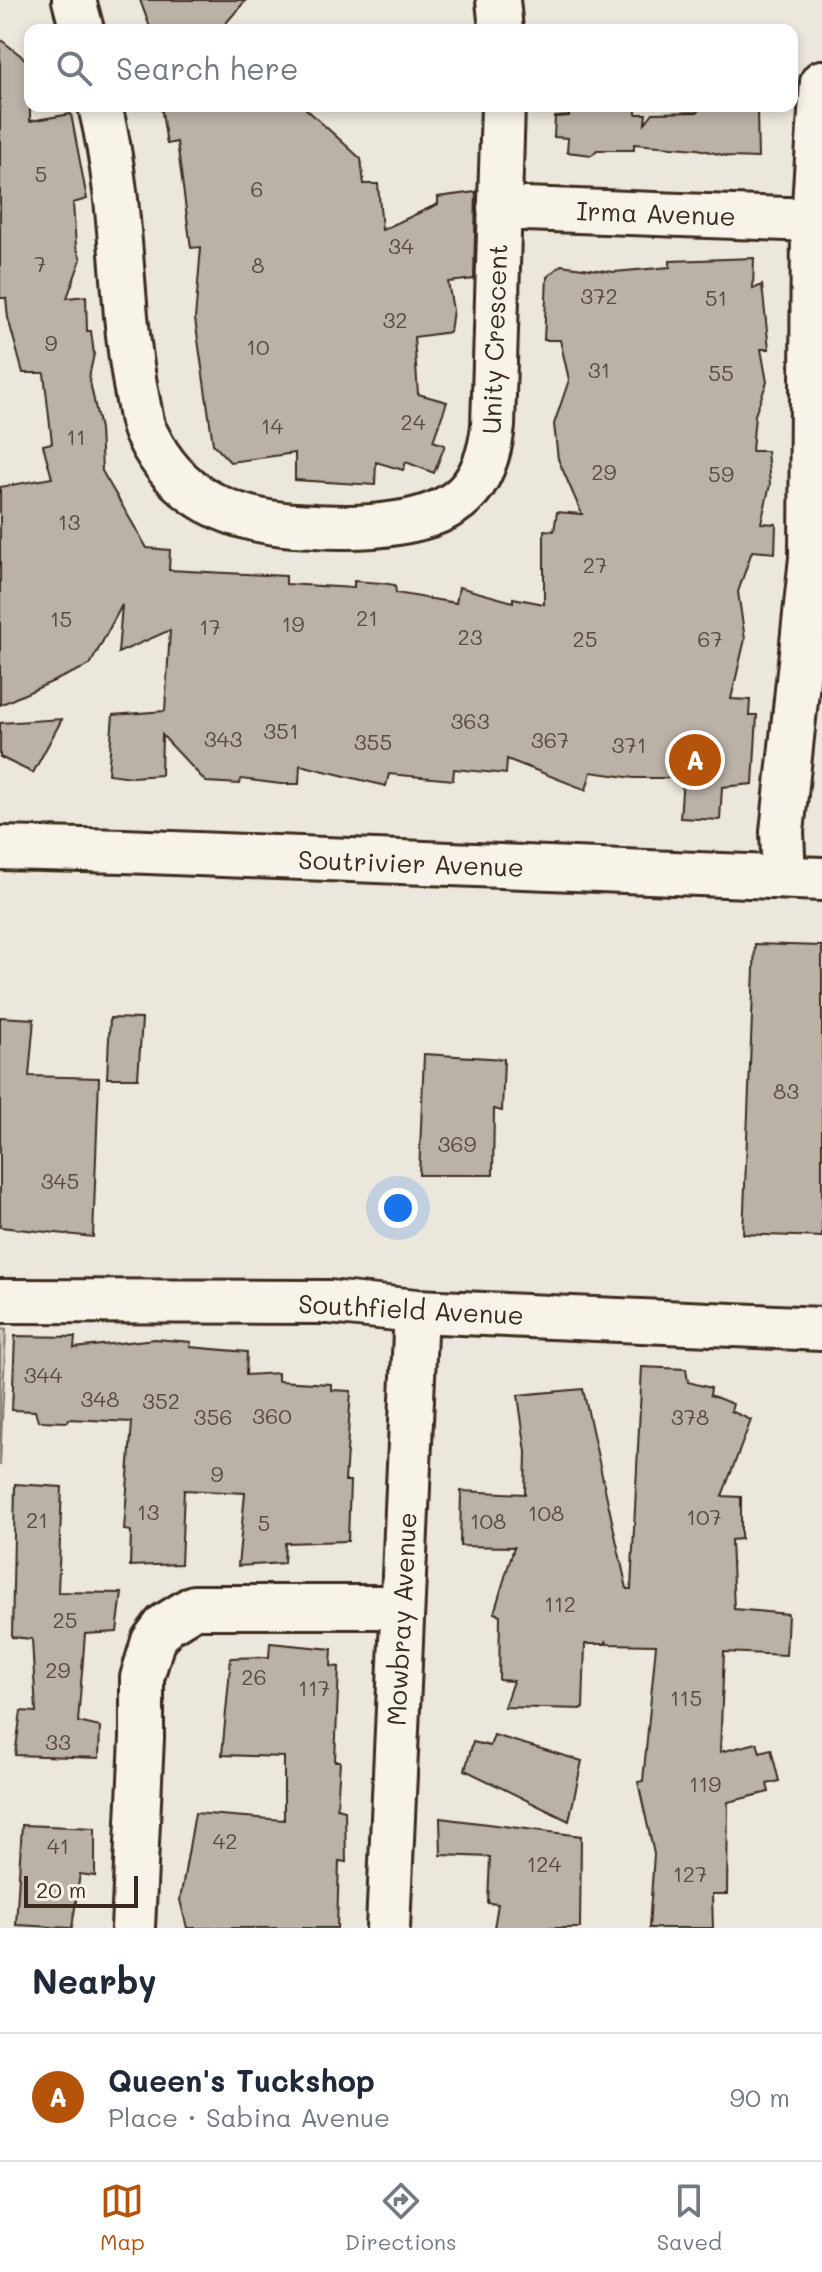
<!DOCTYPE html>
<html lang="en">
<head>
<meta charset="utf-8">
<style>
	body { margin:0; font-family:Mali,sans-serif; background:#f6f6f7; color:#1f2937 }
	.scale { position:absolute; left:24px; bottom:20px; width:114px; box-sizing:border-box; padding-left:8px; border:4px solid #3b2a1e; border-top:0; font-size:22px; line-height:28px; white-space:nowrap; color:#3b2a1e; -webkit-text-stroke:6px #f7f3e8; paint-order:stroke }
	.you { position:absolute; left:398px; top:1208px; width:28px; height:28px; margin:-20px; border:6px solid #fff; border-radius:50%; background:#1a73e8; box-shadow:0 0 0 12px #1a73e833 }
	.badge { display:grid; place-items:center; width:52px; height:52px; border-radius:50%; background:#b45309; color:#fff; font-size:26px; font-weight:700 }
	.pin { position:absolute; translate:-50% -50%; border:4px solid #fff; box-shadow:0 2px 8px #0006 }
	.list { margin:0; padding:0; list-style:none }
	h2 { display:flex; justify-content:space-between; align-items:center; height:104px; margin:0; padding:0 32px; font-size:34px }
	h2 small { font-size:26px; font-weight:400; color:#747a83 }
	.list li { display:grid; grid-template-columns:52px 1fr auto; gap:24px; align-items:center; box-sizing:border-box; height:128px; padding:0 32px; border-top:2px solid #e0e1e3 }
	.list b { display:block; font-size:30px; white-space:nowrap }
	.list p { margin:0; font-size:26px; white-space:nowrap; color:#747a83 }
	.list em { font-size:26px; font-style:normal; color:#747a83 }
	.icon { flex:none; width:44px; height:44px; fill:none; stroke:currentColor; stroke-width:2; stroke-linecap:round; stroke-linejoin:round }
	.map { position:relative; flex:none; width:822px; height:1928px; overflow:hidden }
	.search { position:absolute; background:#fff; box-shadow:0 4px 12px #0003; left:24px; right:24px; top:24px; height:88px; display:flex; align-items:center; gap:20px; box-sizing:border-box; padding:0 28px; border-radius:16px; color:#747a83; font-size:30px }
	.sheet { height:232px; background:#fff }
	nav { display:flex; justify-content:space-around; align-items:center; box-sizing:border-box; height:112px; border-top:2px solid #e0e1e3; background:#fff; font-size:22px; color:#747a83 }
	nav a { display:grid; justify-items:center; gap:4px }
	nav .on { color:#b45309 }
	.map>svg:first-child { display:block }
	.green { fill:#cec8bc; stroke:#84796d; stroke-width:2 }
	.building { fill:#bab2a7; stroke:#3b2a1e; stroke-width:2 }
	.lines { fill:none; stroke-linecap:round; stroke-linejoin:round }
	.minor-casing { stroke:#3b2a1e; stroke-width:48 }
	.minor { stroke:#f7f3e8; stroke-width:42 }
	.labels { text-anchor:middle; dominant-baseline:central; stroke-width:6; stroke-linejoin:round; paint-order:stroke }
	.number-label { font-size:22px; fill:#5b4c40 }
	.street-label { font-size:26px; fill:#3b2a1e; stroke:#f7f3e8 }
</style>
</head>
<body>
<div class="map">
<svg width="822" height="1928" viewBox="0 0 822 1928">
	<rect width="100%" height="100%" fill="#ece7dc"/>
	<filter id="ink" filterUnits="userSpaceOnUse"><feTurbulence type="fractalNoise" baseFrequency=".0125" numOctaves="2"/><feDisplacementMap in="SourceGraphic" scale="16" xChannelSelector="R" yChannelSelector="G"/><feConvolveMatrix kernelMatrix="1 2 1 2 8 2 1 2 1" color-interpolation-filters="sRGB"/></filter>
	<g filter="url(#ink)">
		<path class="green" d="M 6,1329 L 0,1466 L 0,1330 Z"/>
		<path class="building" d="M 140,0 L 246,0 L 220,30 L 151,30 Z
			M 0,39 L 30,63 L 30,121 L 71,114 L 87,199 L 73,203 L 76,246 L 81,259 L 67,298 L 86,296 L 87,331 L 91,331 L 94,354 L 89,377 L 100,429 L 102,471 L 147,548 L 170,550 L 169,570 L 286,576 L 286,584 L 354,588 L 354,581 L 382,583 L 395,585 L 396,593 L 456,603 L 459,587 L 513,602 L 513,598 L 544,604 L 544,530 L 554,531 L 557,512 L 582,514 L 558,459 L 554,424 L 569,380 L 560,340 L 544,340 L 547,277 L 561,265 L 614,272 L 670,267 L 670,261 L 754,258 L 753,289 L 762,285 L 769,349 L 761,349 L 767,382 L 755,415 L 752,451 L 767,451 L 770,485 L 761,523 L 776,524 L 775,553 L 752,551 L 738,592 L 745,639 L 731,699 L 750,700 L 749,715 L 757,715 L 753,784 L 722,787 L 720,820 L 680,818 L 683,778 L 634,778 L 591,772 L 586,790 L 507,759 L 506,774 L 454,769 L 453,780 L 389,774 L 386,786 L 300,765 L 299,784 L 281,784 L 241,779 L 240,784 L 206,782 L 162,735 L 161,775 L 132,777 L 108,774 L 113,715 L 165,711 L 170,630 L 118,653 L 122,605 L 90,665 L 0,705 L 0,487 L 52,478 L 43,445 L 52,443 L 44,373 L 23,373 L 8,318 L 6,298 L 0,298 Z
			M 161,106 L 303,106 L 361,159 L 364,184 L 378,184 L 382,230 L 438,204 L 438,197 L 476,192 L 474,279 L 448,282 L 453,310 L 450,332 L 414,337 L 418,394 L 447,402 L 433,441 L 445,445 L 434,473 L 406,462 L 403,470 L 376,462 L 375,485 L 295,480 L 295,453 L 230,462 L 213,444 L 195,319 L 201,247 L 191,248 L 177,142 L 167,144 Z
			M 570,106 L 636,106 L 636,114 L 646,114 L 645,123 L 653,113 L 698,112 L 699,107 L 757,111 L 758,158 L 731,157 L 698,149 L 634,144 L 634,150 L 597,150 L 592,155 L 567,152 L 568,138 L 554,137 L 555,117 L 569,116 Z
			M 62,719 L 33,773 L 0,757 L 0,723 Z
			M 755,944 L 822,946 L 822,1237 L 743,1234 Z
			M 0,1017 L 34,1019 L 29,1076 L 99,1078 L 93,1237 L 0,1227 Z
			M 110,1018 L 142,1019 L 138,1078 L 107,1078 Z
			M 424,1054 L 504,1059 L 502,1111 L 494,1109 L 493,1175 L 419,1175 Z
			M 15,1336 L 75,1337 L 74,1348 L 155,1339 L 191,1342 L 190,1347 L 247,1352 L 246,1375 L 278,1373 L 278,1381 L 331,1384 L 331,1390 L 351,1391 L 345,1481 L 350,1481 L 348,1541 L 285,1543 L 284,1563 L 238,1566 L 245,1493 L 184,1490 L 181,1564 L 130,1566 L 131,1531 L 124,1530 L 132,1422 L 69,1419 L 68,1422 L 38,1421 L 35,1411 L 12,1410 Z
			M 642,1367 L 686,1369 L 688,1382 L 711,1388 L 710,1395 L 733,1404 L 731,1411 L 751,1420 L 722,1496 L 741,1497 L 741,1539 L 731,1540 L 734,1609 L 788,1614 L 786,1655 L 724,1652 L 720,1752 L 757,1743 L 760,1752 L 771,1749 L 779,1781 L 767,1784 L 769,1792 L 728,1802 L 727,1894 L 712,1894 L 713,1928 L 649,1928 L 654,1854 L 638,1782 L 643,1781 L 656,1645 L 607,1644 L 606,1640 L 605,1644 L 585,1644 L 583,1709 L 504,1707 L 513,1681 L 499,1680 L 500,1615 L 494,1613 L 514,1547 L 460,1546 L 461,1491 L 525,1494 L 526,1452 L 518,1395 L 583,1389 L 627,1589 L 631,1589 Z
			M 15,1484 L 62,1487 L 58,1592 L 122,1593 L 117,1632 L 85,1634 L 78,1722 L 100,1727 L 99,1758 L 15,1755 L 21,1711 L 36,1712 L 32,1639 L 12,1637 Z
			M 270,1643 L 332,1649 L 331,1666 L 339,1667 L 335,1761 L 340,1761 L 337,1808 L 345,1810 L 346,1862 L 339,1861 L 337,1928 L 187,1928 L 180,1900 L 195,1813 L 284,1820 L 284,1757 L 222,1755 L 231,1658 L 269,1657 Z
			M 494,1735 L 582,1761 L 569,1821 L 465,1770 L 473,1742 L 490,1746 Z
			M 440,1818 L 581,1836 L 580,1928 L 494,1928 L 498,1904 L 488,1903 L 490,1857 L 441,1855 Z
			M 22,1825 L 95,1828 L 95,1876 L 80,1874 L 72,1928 L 16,1925 Z"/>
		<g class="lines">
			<defs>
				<path id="minor" d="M 74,0 L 82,30
					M 498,0 L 501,30
					M 100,106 C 117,175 120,245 126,316 C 129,347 133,376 139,406 C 141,416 142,427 147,435 C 177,497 229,520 294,525 C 329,527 362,529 397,523 C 457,514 486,488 493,426 L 503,106
					M 499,208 L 813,220
					M 0,848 L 124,851 L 822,879
					M 784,877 L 782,832 L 811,558 L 813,220 L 822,82
					M 0,1301 L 329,1302 L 416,1311 L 822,1329
					M 133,1928 L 142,1738 L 142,1678 L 153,1641 L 165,1625 L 194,1607 L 401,1607
					M 388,1928 L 416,1311"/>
			</defs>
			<use href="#minor" class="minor-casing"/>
			<use href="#minor" class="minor"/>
		</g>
	</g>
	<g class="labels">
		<g class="number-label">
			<text x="41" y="173">5</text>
			<text x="257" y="188">6</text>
			<text x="401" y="245">34</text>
			<text x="40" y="263">7</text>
			<text x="258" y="264">8</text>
			<text x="599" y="295">372</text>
			<text x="716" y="297">51</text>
			<text x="395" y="319">32</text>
			<text x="51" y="342">9</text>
			<text x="258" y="346">10</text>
			<text x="599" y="369">31</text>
			<text x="721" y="372">55</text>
			<text x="413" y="421">24</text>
			<text x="272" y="425">14</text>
			<text x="76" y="436">11</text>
			<text x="604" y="471">29</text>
			<text x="721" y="473">59</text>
			<text x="69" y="521">13</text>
			<text x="595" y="564">27</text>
			<text x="367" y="617">21</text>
			<text x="61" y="618">15</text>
			<text x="293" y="623">19</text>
			<text x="210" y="626">17</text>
			<text x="470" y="636">23</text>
			<text x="585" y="638">25</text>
			<text x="710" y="638">67</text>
			<text x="470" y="720">363</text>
			<text x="281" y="730">351</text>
			<text x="223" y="738">343</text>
			<text x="550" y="739">367</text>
			<text x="373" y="741">355</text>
			<text x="629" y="744">371</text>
			<text x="786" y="1090">83</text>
			<text x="457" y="1143">369</text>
			<text x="60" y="1180">345</text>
			<text x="43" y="1374">344</text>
			<text x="100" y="1398">348</text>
			<text x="161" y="1400">352</text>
			<text x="272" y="1415">360</text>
			<text x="213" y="1416">356</text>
			<text x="690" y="1416">378</text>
			<text x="217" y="1473">9</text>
			<text x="148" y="1511">13</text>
			<text x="546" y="1512">108</text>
			<text x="704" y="1516">107</text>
			<text x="37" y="1519">21</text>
			<text x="488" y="1520">108</text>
			<text x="264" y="1522">5</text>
			<text x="560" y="1603">112</text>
			<text x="65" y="1619">25</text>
			<text x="58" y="1669">29</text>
			<text x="254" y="1676">26</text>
			<text x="314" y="1687">117</text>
			<text x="686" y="1697">115</text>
			<text x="58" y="1741">33</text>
			<text x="705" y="1783">119</text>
			<text x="225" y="1840">42</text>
			<text x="58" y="1845">41</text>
			<text x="544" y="1863">124</text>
			<text x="690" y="1873">127</text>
		</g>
		<g class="street-label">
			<text transform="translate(656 213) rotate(2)">Irma Avenue</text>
			<text transform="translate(494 339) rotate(-88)">Unity Crescent</text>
			<text transform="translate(411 863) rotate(2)">Soutrivier Avenue</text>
			<text transform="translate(411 1309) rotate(3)">Southfield Avenue</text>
			<text transform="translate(401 1619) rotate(-87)">Mowbray Avenue</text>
		</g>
	</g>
</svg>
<div class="scale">20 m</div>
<div class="you"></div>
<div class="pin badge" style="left:695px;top:760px">A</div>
<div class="search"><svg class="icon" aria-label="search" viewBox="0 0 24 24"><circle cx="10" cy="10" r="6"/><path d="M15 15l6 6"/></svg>Search here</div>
</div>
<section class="sheet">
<h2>Nearby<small></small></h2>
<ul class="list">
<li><span class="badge">A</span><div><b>Queen's Tuckshop</b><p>Place · Sabina Avenue</p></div><em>90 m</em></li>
</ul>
</section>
<nav>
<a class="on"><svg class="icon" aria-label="map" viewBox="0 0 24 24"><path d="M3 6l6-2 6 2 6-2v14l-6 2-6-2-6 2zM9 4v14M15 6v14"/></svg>Map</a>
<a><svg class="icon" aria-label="directions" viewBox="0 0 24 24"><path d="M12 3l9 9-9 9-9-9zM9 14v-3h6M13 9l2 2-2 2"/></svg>Directions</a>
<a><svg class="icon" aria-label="saved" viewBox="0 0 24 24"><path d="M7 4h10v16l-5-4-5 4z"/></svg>Saved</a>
</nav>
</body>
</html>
